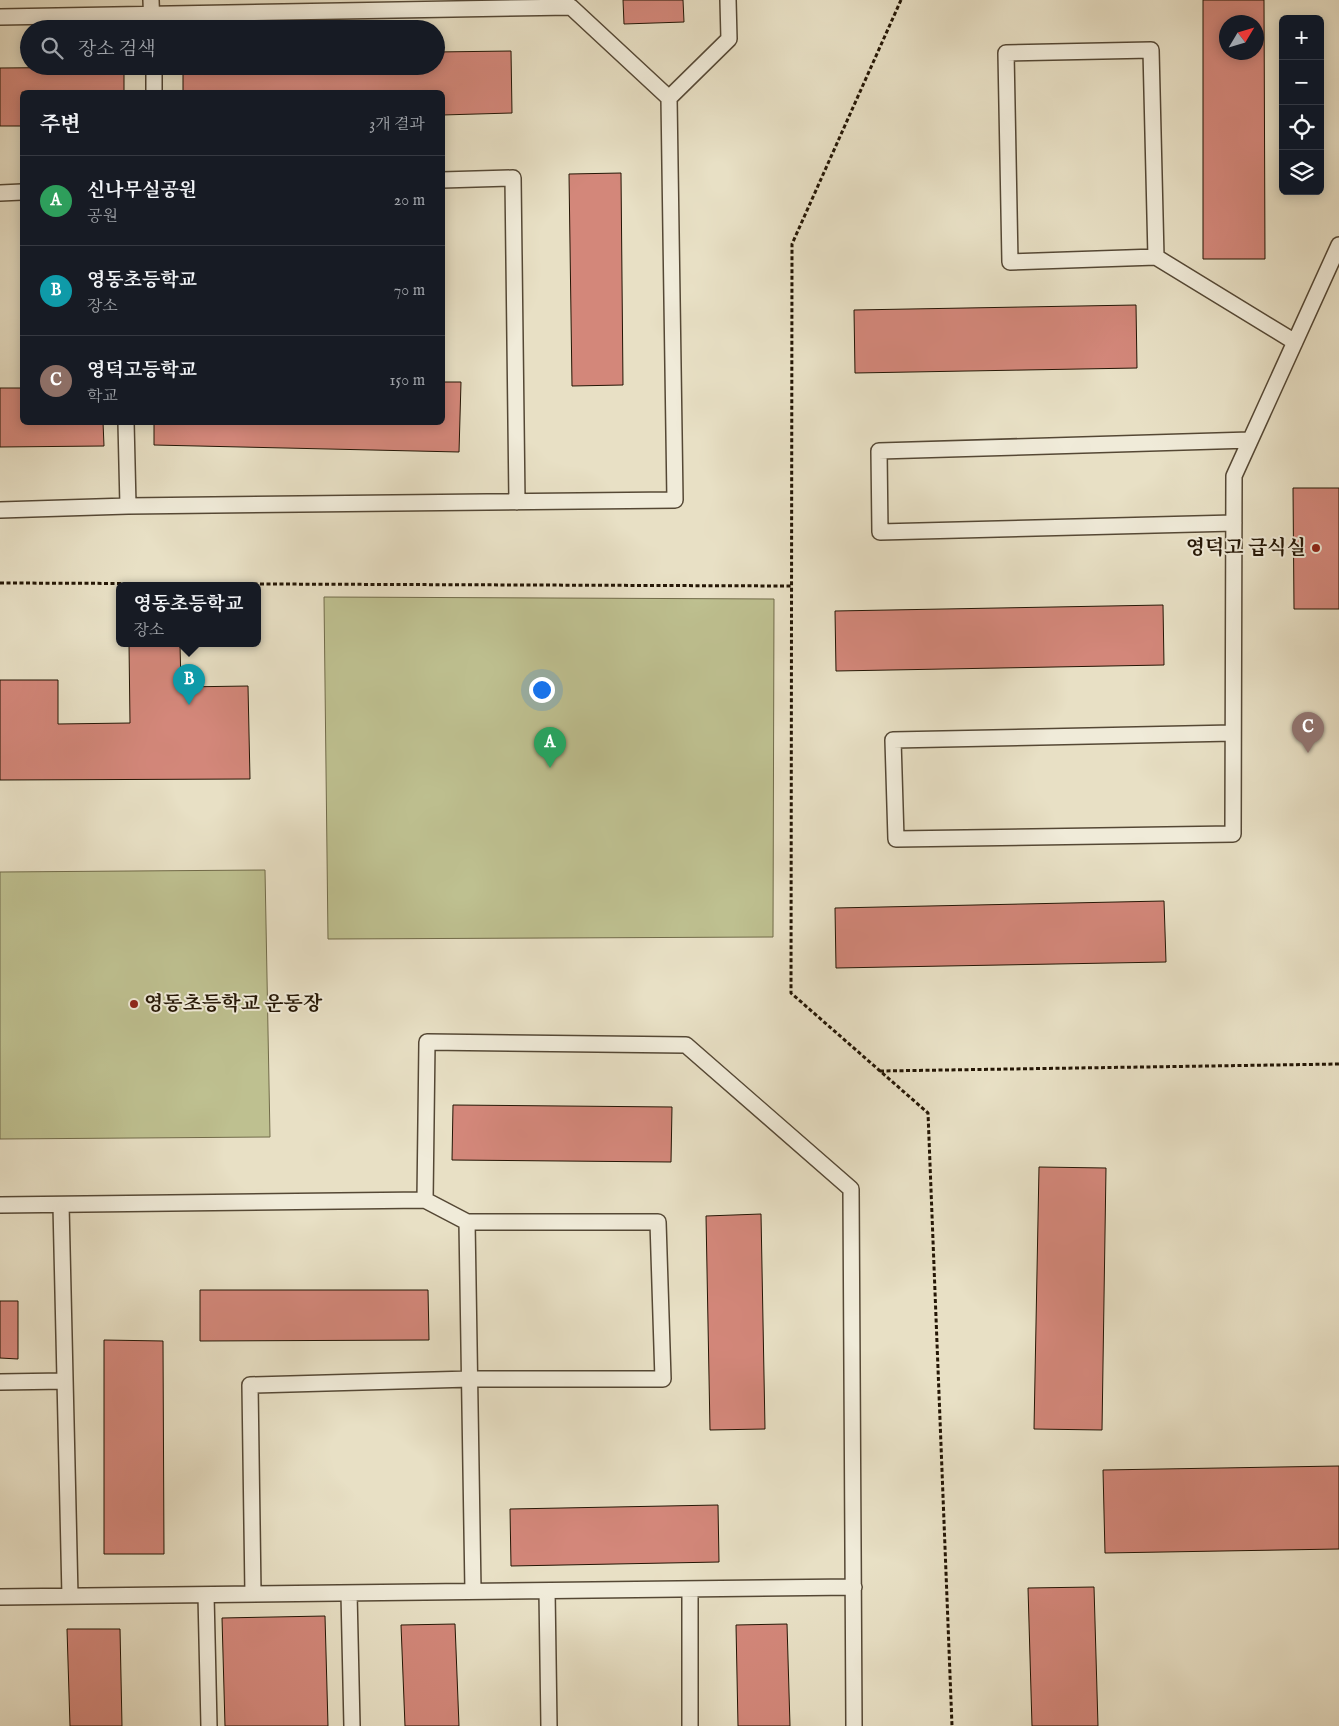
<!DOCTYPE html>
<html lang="ko">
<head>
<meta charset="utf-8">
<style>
	body { margin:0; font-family:"IM FELL English","Noto Serif KR",serif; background:#242831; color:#f1f3f6 }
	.controls { position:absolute; right:15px; top:15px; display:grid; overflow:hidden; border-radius:8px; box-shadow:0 2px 12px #0003 }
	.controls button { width:45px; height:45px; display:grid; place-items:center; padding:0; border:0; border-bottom:1px solid #363941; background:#171b24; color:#f1f3f6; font:25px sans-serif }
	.compass { position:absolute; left:1219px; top:15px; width:45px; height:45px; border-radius:50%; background:#171b24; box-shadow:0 2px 12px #0003; rotate:52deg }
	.you { position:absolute; left:541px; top:689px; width:18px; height:18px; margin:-12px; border:4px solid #fff; border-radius:50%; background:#1a73e8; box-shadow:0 0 0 8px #1a73e833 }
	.badge { display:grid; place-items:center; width:32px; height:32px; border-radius:50%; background:#0b8043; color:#fff; font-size:16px; font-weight:700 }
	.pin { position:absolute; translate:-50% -41px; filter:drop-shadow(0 1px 2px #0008) }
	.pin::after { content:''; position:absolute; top:26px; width:18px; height:15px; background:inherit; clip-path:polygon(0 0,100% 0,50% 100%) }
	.popup { position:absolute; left:116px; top:582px; width:145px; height:65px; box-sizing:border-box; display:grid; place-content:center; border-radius:8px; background:#171b24; filter:drop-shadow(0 1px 4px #0005); font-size:16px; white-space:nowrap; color:#9ea1a6 }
	.popup b { font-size:19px; color:#f1f3f6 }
	.popup::after { content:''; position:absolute; left:50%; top:100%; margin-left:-10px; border:10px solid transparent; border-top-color:#171b24 }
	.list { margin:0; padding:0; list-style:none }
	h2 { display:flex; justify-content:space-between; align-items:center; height:65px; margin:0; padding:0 20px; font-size:21px }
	h2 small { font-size:16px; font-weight:400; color:#9ea1a6 }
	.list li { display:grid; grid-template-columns:32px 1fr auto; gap:15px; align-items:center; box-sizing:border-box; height:90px; padding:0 20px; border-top:1px solid #363941 }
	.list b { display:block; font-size:19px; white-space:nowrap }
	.list p { margin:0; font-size:16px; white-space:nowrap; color:#9ea1a6 }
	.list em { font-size:16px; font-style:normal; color:#9ea1a6 }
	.icon { flex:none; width:28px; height:28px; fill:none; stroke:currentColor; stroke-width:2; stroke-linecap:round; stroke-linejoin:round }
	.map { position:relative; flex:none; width:1339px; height:1726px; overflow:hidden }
	.search { position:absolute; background:#171b24; box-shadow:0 2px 12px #0003; left:20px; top:20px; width:425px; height:55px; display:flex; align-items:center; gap:12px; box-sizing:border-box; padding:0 18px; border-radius:28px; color:#9ea1a6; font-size:19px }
	.panel { position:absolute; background:#171b24; box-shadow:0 2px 12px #0003; left:20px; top:90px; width:425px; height:335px; border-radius:8px }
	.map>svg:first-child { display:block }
	.green { fill:#bec090; stroke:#716b4a }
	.building { fill:#d3877a; stroke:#241605; fill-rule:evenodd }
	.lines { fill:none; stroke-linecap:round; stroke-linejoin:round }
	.service-casing { stroke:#554835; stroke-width:18 }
	.path { stroke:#241605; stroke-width:3; stroke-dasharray:4 2.5; stroke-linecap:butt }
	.service { stroke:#f0ebd9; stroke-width:15 }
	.poi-dot { fill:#8f2418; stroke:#f0ebd9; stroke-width:2 }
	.labels { text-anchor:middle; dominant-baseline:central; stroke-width:4; stroke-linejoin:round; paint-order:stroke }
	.poi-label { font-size:20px; font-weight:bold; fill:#241605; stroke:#f0ebd9; text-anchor:end }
</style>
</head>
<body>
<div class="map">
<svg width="1339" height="1726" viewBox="0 0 1339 1726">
	<rect width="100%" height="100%" fill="#e8e0c5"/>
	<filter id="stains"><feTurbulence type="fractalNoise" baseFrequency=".004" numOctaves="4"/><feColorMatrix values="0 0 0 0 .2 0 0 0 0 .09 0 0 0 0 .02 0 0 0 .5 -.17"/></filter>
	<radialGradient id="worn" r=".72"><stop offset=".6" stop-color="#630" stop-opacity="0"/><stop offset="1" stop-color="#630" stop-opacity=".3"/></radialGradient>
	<path class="green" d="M 324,597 L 774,599 L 773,937 L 328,939 Z
		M 265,870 L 270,1137 L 0,1139 L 0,872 Z"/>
	<path class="building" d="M 623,0 L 683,0 L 684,22 L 624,24 Z
		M 1203,0 L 1264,0 L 1265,259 L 1203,259 ZM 1226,22 L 1256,22 L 1256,52 L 1226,52 Z
		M 511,51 L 512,113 L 442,115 L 442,92 L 183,92 L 183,66 L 436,66 L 436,52 Z
		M 124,67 L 124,92 L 22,92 L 22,126 L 0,126 L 0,68 Z
		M 621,173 L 623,385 L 572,386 L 569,174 Z
		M 1136,305 L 1137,368 L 855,373 L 854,310 Z
		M 442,382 L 461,382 L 459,452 L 154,445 L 154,422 L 442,422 Z
		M 0,388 L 22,388 L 22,422 L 103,422 L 104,446 L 0,447 Z
		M 1293,488 L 1339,488 L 1339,609 L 1294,609 Z
		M 1163,605 L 1164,665 L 836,671 L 835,611 Z
		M 129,644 L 180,644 L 181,687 L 248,686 L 250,779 L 0,780 L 0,680 L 58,680 L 58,724 L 130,723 Z
		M 1164,901 L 1166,962 L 836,968 L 835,908 Z
		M 453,1105 L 672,1107 L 671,1162 L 452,1160 Z
		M 1039,1167 L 1106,1168 L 1102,1430 L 1034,1429 Z
		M 761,1214 L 765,1429 L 710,1430 L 706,1216 Z
		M 200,1290 L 428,1290 L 429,1340 L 200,1341 Z
		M 0,1301 L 18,1301 L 18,1359 L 0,1358 Z
		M 104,1340 L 163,1341 L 164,1554 L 104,1554 Z
		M 1339,1466 L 1339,1549 L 1105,1553 L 1103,1470 Z
		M 718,1505 L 719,1562 L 511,1566 L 510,1509 Z
		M 1094,1587 L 1098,1726 L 1032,1726 L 1028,1588 Z
		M 325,1616 L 328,1726 L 225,1726 L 222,1618 Z
		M 455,1624 L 459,1726 L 405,1726 L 401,1625 Z
		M 787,1624 L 790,1726 L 738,1726 L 736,1625 Z
		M 67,1629 L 120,1629 L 122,1726 L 70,1726 Z"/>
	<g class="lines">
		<defs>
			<path id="service" d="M 151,0 L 152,29
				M 0,17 L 571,7 L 669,98 L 729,39 L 728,0
				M 154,66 L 154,92
				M 442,180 L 513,178 L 517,502
				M 0,193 L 22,192
				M 1156,257 L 1010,262 L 1006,53 L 1151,50 L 1156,257 L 1295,342
				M 126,422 L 128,506
				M 0,510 L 128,506 L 675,500 L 669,98
				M 1234,523 L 880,532 L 879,451 L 1250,440
				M 1233,733 L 893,740 L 896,839 L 1233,834 L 1234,476 L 1339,245
				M 425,1200 L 427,1042 L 686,1045 L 851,1189 L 854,1726
				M 0,1205 L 425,1200 L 467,1222 L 473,1591
				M 61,1205 L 70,1596
				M 0,1382 L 65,1381
				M 547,1591 L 549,1726
				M 349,1593 L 352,1726
				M 253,1594 L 250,1385 L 470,1379 L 663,1379 L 658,1222 L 467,1222
				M 206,1595 L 209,1726
				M 0,1597 L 854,1587
				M 690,1726 L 690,1589"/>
		</defs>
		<use href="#service" class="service-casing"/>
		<path class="path" d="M 901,0 L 792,244 L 791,993 L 928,1113 L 952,1726
			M 0,583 L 792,586
			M 880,1071 L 1339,1064"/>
		<use href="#service" class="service"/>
	</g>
	<g class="poi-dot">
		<circle cx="1316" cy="548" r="5"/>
		<circle cx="134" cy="1004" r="5"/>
	</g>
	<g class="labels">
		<g class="poi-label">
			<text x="1306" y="548">영덕고 급식실</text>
			<text x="144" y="1004" text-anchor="start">영동초등학교 운동장</text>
		</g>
	</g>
	<rect width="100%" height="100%" filter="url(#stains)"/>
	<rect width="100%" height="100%" fill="url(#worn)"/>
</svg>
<div class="controls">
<button>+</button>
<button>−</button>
<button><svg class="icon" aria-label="locate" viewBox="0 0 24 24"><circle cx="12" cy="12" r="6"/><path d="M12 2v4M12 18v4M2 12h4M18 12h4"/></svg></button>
<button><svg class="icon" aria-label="layers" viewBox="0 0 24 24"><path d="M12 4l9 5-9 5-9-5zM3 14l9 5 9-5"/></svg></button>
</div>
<svg class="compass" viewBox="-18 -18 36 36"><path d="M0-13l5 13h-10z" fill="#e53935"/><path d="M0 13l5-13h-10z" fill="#9ea1a6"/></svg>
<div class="you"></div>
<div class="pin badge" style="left:550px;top:768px;background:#2e9e5b">A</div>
<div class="pin badge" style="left:189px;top:705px;background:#0f9aa8">B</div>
<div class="popup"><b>영동초등학교</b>장소</div>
<div class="pin badge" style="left:1308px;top:753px;background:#8d6e63">C</div>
<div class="search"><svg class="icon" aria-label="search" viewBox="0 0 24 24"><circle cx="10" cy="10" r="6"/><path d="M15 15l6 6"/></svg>장소 검색</div>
<section class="panel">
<h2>주변<small>3개 결과</small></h2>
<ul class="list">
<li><span class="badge" style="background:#2e9e5b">A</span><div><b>신나무실공원</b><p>공원</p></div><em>20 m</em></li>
<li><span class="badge" style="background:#0f9aa8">B</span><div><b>영동초등학교</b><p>장소</p></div><em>70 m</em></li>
<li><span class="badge" style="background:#8d6e63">C</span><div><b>영덕고등학교</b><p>학교</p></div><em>150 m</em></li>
</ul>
</section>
</div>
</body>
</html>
